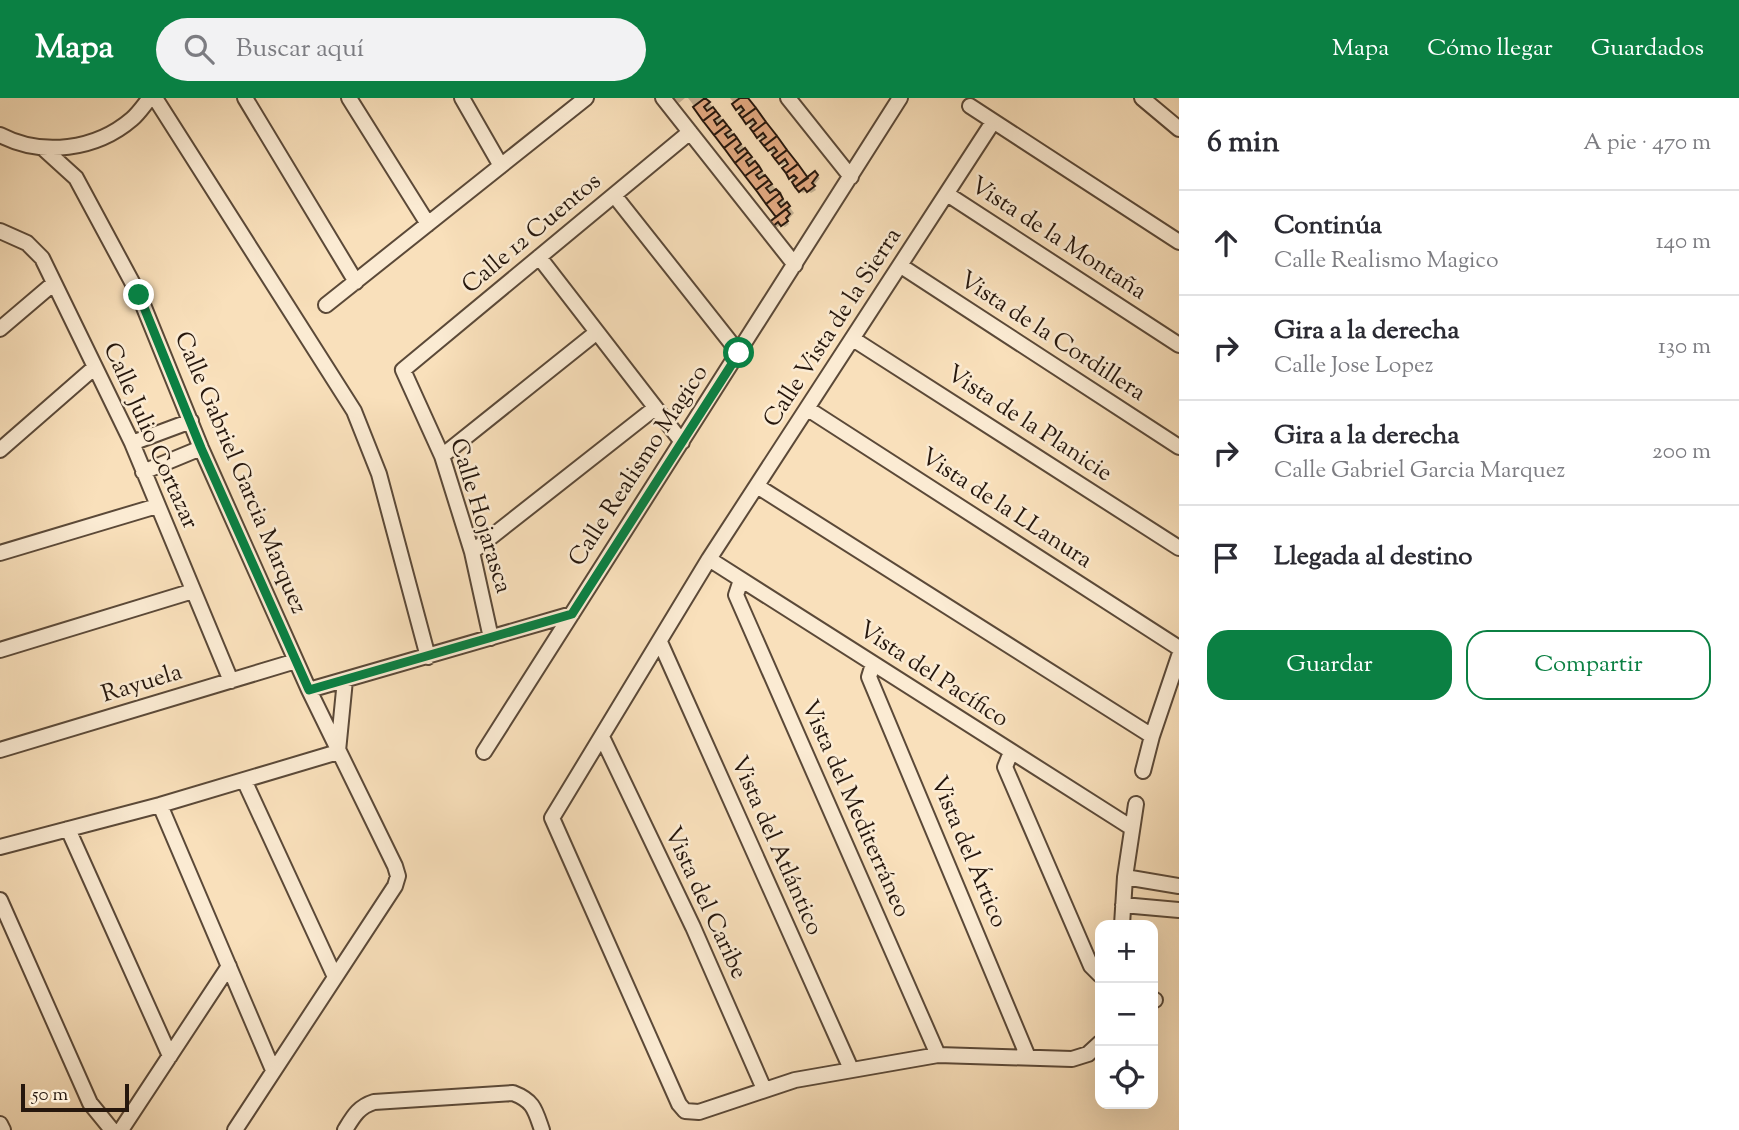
<!DOCTYPE html>
<html lang="es">
<head>
<meta charset="utf-8">
<style>
	body { margin:0; font-family:"Sorts Mill Goudy",serif; background:#f2f2f3; color:#2b2b33 }
	.controls { position:absolute; right:21px; bottom:21px; display:grid; overflow:hidden; border-radius:14px; box-shadow:0 7px 28px #0002 }
	.controls button { width:63px; height:63px; display:grid; place-items:center; padding:0; border:0; border-bottom:2px solid #e1e1e2; background:#fff; color:#2b2b33; font:35px sans-serif }
	.scale { position:absolute; left:21px; bottom:18px; width:108px; box-sizing:border-box; padding-left:7px; border:4px solid #26170d; border-top:0; font-size:19px; line-height:24px; white-space:nowrap; color:#26170d; -webkit-text-stroke:5px #fbebd3; paint-order:stroke }
	.stop { position:absolute; width:21px; height:21px; margin:-16px; border:5px solid #0b8043; border-radius:50%; background:#fff }
	.stop.end { background:#0b8043; border-color:#fff; box-shadow:0 2px 7px #0008 }
	.list { margin:0; padding:0; list-style:none }
	h2 { display:flex; justify-content:space-between; align-items:center; height:91px; margin:0; padding:0 28px; font-size:30px }
	h2 small { font-size:23px; font-weight:400; color:#7c7c81 }
	.list li { display:grid; grid-template-columns:46px 1fr auto; gap:21px; align-items:center; box-sizing:border-box; height:105px; padding:0 28px; border-top:2px solid #e1e1e2 }
	.list b { display:block; font-size:26px; white-space:nowrap }
	.list p { margin:0; font-size:23px; white-space:nowrap; color:#7c7c81 }
	.list em { font-size:23px; font-style:normal; color:#7c7c81 }
	.actions { display:flex; gap:14px; padding:21px 28px }
	.actions a { flex:1; padding:16px 0; border:2px solid #0b8043; border-radius:21px; text-align:center; font-size:24px; color:#0b8043 }
	.actions .main { background:#0b8043; color:#fff }
	.icon { flex:none; width:38px; height:38px; fill:none; stroke:currentColor; stroke-width:2; stroke-linecap:round; stroke-linejoin:round }
	.map { position:relative; flex:none; width:1179px; height:1032px; overflow:hidden }
	header { display:flex; align-items:center; gap:42px; box-sizing:border-box; height:98px; padding:0 35px; background:#0b8043; color:#fff }
	header strong { font-size:33px }
	nav { display:flex; gap:38px; margin-inline-start:auto; font-size:24px }
	.search { width:490px; height:63px; background:#f2f2f3; display:flex; align-items:center; gap:18px; box-sizing:border-box; padding:0 24px; border-radius:38px; color:#7c7c81; font-size:26px }
	main { display:flex }
	aside { flex:1; background:#fff }
	.map>svg:first-child { display:block }
	.shadow { fill:#0003 }
	.building { fill:#e5ab83; stroke:#26170d; stroke-width:2 }
	.lines { fill:none; stroke-linecap:round; stroke-linejoin:round }
	.street-casing { stroke:#5b4938; stroke-width:18 }
	.street { stroke:#fbebd3; stroke-width:14 }
	.route { stroke:#0b8043; stroke-width:9 }
	.labels { text-anchor:middle; dominant-baseline:central; stroke-width:5; stroke-linejoin:round; paint-order:stroke }
	.street-label { font-size:24px; fill:#26170d; stroke:#fbebd3 }
</style>
</head>
<body>
<header>
<strong>Mapa</strong>
<div class="search"><svg class="icon" aria-label="search" viewBox="0 0 24 24"><circle cx="10" cy="10" r="6"/><path d="M15 15l6 6"/></svg>Buscar aquí</div>
<nav><a>Mapa</a><a>Cómo llegar</a><a>Guardados</a></nav>
</header>
<main>
<div class="map">
<svg width="1179" height="1032" viewBox="0 0 1179 1032">
	<rect width="100%" height="100%" fill="#f9e0bb"/>
	<filter id="stains"><feTurbulence type="fractalNoise" baseFrequency=".00286" numOctaves="4"/><feColorMatrix values="0 0 0 0 .2 0 0 0 0 .09 0 0 0 0 .02 0 0 0 .5 -.17"/></filter>
	<radialGradient id="worn" r=".72"><stop offset=".6" stop-color="#630" stop-opacity="0"/><stop offset="1" stop-color="#630" stop-opacity=".3"/></radialGradient>
	<path class="shadow" d="M 674,0 L 685,0 L 679,5 Z
		M 688,0 L 705,0 L 708,3 L 794,115 L 787,123 L 789,126 L 785,129 L 781,126 L 774,132 L 769,126 L 779,119 Z
		M 730,0 L 747,0 L 808,82 L 815,75 L 820,80 L 813,88 L 816,92 L 811,95 L 807,92 L 803,95 L 801,93 L 791,80 L 788,63 L 782,67 L 780,65 Z"/>
	<path class="building" d="M 705,0 L 710,4 L 704,9 L 707,13 L 713,9 L 716,13 L 703,23 L 693,9 Z
		M 740,0 L 748,0 L 756,10 L 742,20 L 739,16 L 744,12 L 741,8 L 736,12 L 732,6 Z
		M 756,10 L 766,24 L 753,34 L 750,30 L 756,25 L 753,21 L 746,26 L 742,20 Z
		M 716,13 L 720,18 L 714,22 L 717,27 L 723,22 L 727,27 L 714,37 L 703,23 Z
		M 766,24 L 777,38 L 764,48 L 760,43 L 766,39 L 763,35 L 757,40 L 753,34 Z
		M 727,27 L 731,32 L 725,36 L 728,40 L 734,36 L 737,40 L 724,50 L 714,37 Z
		M 777,38 L 787,52 L 775,61 L 772,57 L 777,53 L 774,49 L 768,53 L 764,48 Z
		M 737,40 L 741,46 L 735,51 L 738,55 L 745,50 L 748,54 L 735,65 L 724,50 Z
		M 787,52 L 798,66 L 786,75 L 782,70 L 788,66 L 785,61 L 779,66 L 775,61 Z
		M 748,54 L 752,59 L 746,63 L 749,68 L 755,63 L 759,68 L 745,78 L 735,65 Z
		M 798,66 L 808,80 L 795,89 L 792,84 L 797,80 L 794,77 L 789,81 L 786,75 Z
		M 759,68 L 762,73 L 756,77 L 759,81 L 765,77 L 769,82 L 756,92 L 745,78 Z
		M 815,73 L 818,77 L 812,85 L 815,88 L 807,94 L 804,90 L 799,94 L 795,89 Z
		M 769,82 L 772,86 L 766,90 L 770,95 L 776,91 L 780,95 L 766,106 L 756,92 Z
		M 780,95 L 783,101 L 778,105 L 781,109 L 787,104 L 790,108 L 776,119 L 766,106 Z
		M 786,111 L 790,116 L 786,120 L 788,123 L 781,128 L 778,124 L 770,131 L 767,126 Z"/>
	<g class="lines">
		<defs>
			<path id="street" d="M 155,0 L 354,313 L 379,376 L 428,559
				M 245,0 L 356,184
				M 349,0 L 428,126
				M 462,0 L 501,68
				M 663,0 L 795,167
				M 788,0 L 851,79
				M 1142,0 L 1179,31
				M 970,8 L 1179,144
				M 993,24 L 709,461 L 552,720 L 679,1006 L 685,1013 L 699,1014 L 795,982 L 938,957 L 1072,961 L 1088,956 L 1100,945
				M 0,37 C 42,59 96,52 132,21 C 139,15 144,7 150,0
				M 43,50 L 76,80 L 139,197 L 201,350 L 309,592 L 395,768 L 398,778 L 395,788 L 235,1032
				M 947,96 L 1179,247
				M 614,97 L 739,255
				M 0,133 L 27,145 L 42,160 L 132,345 L 231,583
				M 539,159 L 682,344
				M 901,168 L 1179,349
				M 326,207 L 586,0
				M 0,231 L 54,185
				M 853,241 L 1179,450
				M 808,311 L 1179,550
				M 132,345 L 191,323
				M 0,352 L 95,269
				M 442,358 L 597,234
				M 143,374 L 201,350
				M 757,388 L 1152,638
				M 472,454 L 655,310
				M 0,455 L 157,408
				M 709,461 L 1132,730
				M 741,482 L 736,497 L 938,957
				M 491,540 L 472,454 L 442,358 L 403,272 L 690,34
				M 660,544 L 851,971
				M 0,552 L 193,493
				M 873,566 L 869,579 L 1028,959
				M 309,592 L 572,516
				M 602,639 L 693,829 L 764,991
				M 0,652 L 296,563
				M 338,653 L 345,582
				M 484,654 L 900,0
				M 1011,654 L 1005,669 L 1091,868 L 1100,877
				M 1143,673 L 1152,638 L 1179,558
				M 244,682 L 335,879
				M 160,707 L 273,972
				M 68,731 L 170,958
				M 0,749 L 160,707 L 338,654
				M 1125,779 L 1179,788
				M 0,802 L 90,1005 L 112,1032
				M 1123,807 L 1179,812
				M 1122,827 L 1125,779 L 1136,706
				M 1153,902 L 1155,902
				M 0,1026 L 3,1032
				M 121,1032 L 229,868
				M 345,1032 C 353,1019 358,1009 374,1004 L 513,995 C 534,1003 535,1012 542,1032"/>
		</defs>
		<use href="#street" class="street-casing"/>
		<use href="#street" class="street"/>
	</g>
	<g class="lines">
		<path class="route" d="M 139,197 L 201,350 L 309,592 L 572,516 L 739,255"/>
	</g>
	<g class="labels">
		<g class="street-label">
			<text transform="translate(532 136) rotate(-40)">Calle 12 Cuentos</text>
			<text transform="translate(1058 141) rotate(33)">Vista de la Montaña</text>
			<text transform="translate(833 230) rotate(-57)">Calle Vista de la Sierra</text>
			<text transform="translate(1052 239) rotate(33)">Vista de la Cordillera</text>
			<text transform="translate(1029 326) rotate(33)">Vista de la Planicie</text>
			<text transform="translate(150 338) rotate(66)">Calle Julio Cortazar</text>
			<text transform="translate(639 368) rotate(-57)">Calle Realismo Magico</text>
			<text transform="translate(240 375) rotate(67)">Calle Gabriel Garcia Marquez</text>
			<text transform="translate(1006 411) rotate(33)">Vista de la LLanura</text>
			<text transform="translate(480 418) rotate(73)">Calle Hojarasca</text>
			<text transform="translate(933 577) rotate(33)">Vista del Pacífico</text>
			<text transform="translate(142 586) rotate(-17)">Rayuela</text>
			<text transform="translate(855 711) rotate(66)">Vista del Mediterráneo</text>
			<text transform="translate(776 748) rotate(66)">Vista del Atlántico</text>
			<text transform="translate(968 754) rotate(67)">Vista del Ártico</text>
			<text transform="translate(705 805) rotate(65)">Vista del Caribe</text>
		</g>
	</g>
	<rect width="100%" height="100%" filter="url(#stains)"/>
	<rect width="100%" height="100%" fill="url(#worn)"/>
</svg>
<div class="controls">
<button>+</button>
<button>−</button>
<button><svg class="icon" aria-label="locate" viewBox="0 0 24 24"><circle cx="12" cy="12" r="6"/><path d="M12 2v4M12 18v4M2 12h4M18 12h4"/></svg></button>
</div>
<div class="scale">50 m</div>
<div class="stop" style="left:739px;top:255px"></div>
<div class="stop end" style="left:139px;top:197px"></div>
</div>
<aside>
<h2>6 min<small>A pie · 470 m</small></h2>
<ul class="list">
<li><svg class="icon" aria-label="ahead" viewBox="0 0 24 24"><path d="M12 20V5M6 11l6-6 6 6"/></svg><div><b>Continúa</b><p>Calle Realismo Magico</p></div><em>140 m</em></li>
<li><svg class="icon" aria-label="right" viewBox="0 0 24 24"><path d="M7 20v-9h11M14 6l5 5-5 5"/></svg><div><b>Gira a la derecha</b><p>Calle Jose Lopez</p></div><em>130 m</em></li>
<li><svg class="icon" aria-label="right" viewBox="0 0 24 24"><path d="M7 20v-9h11M14 6l5 5-5 5"/></svg><div><b>Gira a la derecha</b><p>Calle Gabriel Garcia Marquez</p></div><em>200 m</em></li>
<li><svg class="icon" aria-label="arrive" viewBox="0 0 24 24"><path d="M6 21V4h12l-3 4 3 4H6"/></svg><div><b>Llegada al destino</b></div></li>
</ul>
<div class="actions"><a class="main">Guardar</a><a>Compartir</a></div>
</aside>
</main>
</body>
</html>
